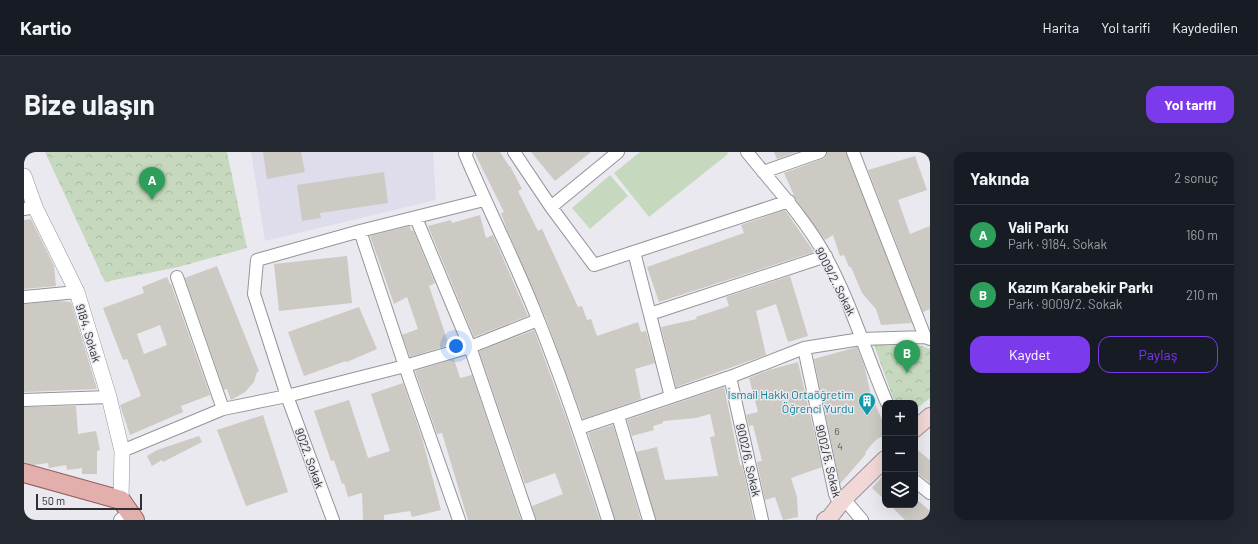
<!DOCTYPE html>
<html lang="tr">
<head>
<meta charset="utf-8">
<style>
	body { margin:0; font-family:Barlow,sans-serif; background:#242831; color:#f1f3f6 }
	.controls { position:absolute; right:12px; bottom:12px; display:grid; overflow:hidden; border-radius:8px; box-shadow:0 4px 16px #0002 }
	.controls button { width:36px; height:36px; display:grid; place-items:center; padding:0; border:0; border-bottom:1px solid #363941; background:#171b24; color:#f1f3f6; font:20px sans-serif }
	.scale { position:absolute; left:12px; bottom:10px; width:106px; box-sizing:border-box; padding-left:4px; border:2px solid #303032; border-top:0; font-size:11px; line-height:14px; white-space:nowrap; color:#303032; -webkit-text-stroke:3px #eae9f0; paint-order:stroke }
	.you { position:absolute; left:432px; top:194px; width:14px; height:14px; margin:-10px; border:3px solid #fff; border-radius:50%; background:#1a73e8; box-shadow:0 0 0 6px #1a73e833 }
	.badge { display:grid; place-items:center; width:26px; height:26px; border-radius:50%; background:#7c3aed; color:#fff; font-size:13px; font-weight:700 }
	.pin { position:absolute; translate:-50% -33px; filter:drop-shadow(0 1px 2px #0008) }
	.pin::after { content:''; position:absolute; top:21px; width:14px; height:12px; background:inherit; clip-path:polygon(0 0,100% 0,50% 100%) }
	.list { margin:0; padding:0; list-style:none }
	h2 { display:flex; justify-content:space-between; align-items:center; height:52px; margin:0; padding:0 16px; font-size:17px }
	h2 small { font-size:13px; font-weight:400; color:#9ea1a6 }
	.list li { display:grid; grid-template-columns:26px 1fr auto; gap:12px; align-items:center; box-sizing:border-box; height:60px; padding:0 16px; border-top:1px solid #363941 }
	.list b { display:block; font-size:15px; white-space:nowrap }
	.list p { margin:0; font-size:13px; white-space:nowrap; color:#9ea1a6 }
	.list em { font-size:13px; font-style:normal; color:#9ea1a6 }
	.actions { display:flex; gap:8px; padding:12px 16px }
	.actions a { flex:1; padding:9px 0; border:1px solid #7c3aed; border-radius:12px; text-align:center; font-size:14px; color:#7c3aed }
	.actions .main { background:#7c3aed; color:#fff }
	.icon { flex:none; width:22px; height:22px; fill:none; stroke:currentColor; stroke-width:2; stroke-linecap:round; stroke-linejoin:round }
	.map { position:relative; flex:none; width:906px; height:368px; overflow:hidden; border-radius:12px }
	header { display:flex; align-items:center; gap:24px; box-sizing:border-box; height:56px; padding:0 20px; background:#171b24; border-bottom:1px solid #363941 }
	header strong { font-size:19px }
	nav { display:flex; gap:22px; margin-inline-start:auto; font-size:14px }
	.intro { display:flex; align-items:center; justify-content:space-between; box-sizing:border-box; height:96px; padding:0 24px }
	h1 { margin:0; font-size:28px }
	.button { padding:10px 18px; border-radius:12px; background:#7c3aed; color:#fff; font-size:14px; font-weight:700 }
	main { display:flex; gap:24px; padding:0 24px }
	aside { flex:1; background:#171b24; border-radius:12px; box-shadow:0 4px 16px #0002 }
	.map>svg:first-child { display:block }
	.built { fill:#dfddeb }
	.green { fill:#c6d9be }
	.park { fill:url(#park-crowns) }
	.building { fill:#cdc9c3; fill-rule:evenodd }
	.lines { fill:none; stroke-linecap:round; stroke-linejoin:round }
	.minor-casing { stroke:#94949a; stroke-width:14 }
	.tertiary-casing { stroke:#94949a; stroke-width:16 }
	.secondary-casing { stroke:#94949a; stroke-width:18 }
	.primary-casing { stroke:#975f5e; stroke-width:20 }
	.minor { stroke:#fff; stroke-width:12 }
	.tertiary { stroke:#fff; stroke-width:15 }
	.secondary { stroke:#f1d7d6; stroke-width:16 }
	.primary { stroke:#e2afad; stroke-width:18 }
	.labels { text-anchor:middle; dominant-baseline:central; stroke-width:3; stroke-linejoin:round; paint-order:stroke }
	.number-label { font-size:10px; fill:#575656 }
	.street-label { font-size:12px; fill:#303032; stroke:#eae9f0 }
	.culture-label { font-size:12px; fill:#0d838f; stroke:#eae9f0; text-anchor:end }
</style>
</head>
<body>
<header>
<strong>Kartio</strong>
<nav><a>Harita</a><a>Yol tarifi</a><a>Kaydedilen</a></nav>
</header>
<div class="intro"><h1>Bize ulaşın</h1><a class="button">Yol tarifi</a></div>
<main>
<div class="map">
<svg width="906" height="368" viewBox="0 0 906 368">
	<defs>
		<pattern id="park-crowns" width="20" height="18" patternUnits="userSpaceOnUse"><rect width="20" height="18" fill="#c6d9be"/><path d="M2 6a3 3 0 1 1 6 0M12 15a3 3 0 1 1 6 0" fill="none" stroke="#aabba4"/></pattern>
	</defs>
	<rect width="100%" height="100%" fill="#eae9f0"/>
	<path class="built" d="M 227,0 L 409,0 L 412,48 L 241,89 Z"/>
	<path class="green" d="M 616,0 L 703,0 L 704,2 L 625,65 L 590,21 Z
		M 586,23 L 604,44 L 566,77 L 548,56 Z"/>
	<path class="park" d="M 21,0 L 203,0 L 223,96 L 154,115 L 81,130 Z
		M 850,193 L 898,194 L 906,197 L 906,246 L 891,258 L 891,251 L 871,251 Z"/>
	<path class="building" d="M 239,0 L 277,0 L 281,20 L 243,27 Z
		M 450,0 L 476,0 L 485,14 L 486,14 L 498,37 L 494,39 L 514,79 L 518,77 L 554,155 L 558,154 L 563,168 L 567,167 L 573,184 L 614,170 L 617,180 L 622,179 L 631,211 L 611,217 L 617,247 L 559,267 L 522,167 L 483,78 L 477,61 L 480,60 Z
		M 507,0 L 567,0 L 531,29 Z
		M 750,0 L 773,0 L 753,7 Z
		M 803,0 L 822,0 L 888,171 L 857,173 L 852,157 L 838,141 L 827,115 L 825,115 L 820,103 L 816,104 L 809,83 L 801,88 L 773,50 L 760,21 L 798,7 L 802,5 Z
		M 891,4 L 903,38 L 874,48 L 886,82 L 906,74 L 906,157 L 899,160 L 844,18 Z
		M 360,20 L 364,51 L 296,61 L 297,66 L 278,69 L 273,33 Z
		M 761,58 L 790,100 L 635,150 L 623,115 L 720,81 L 717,73 Z
		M 456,63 L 462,86 L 469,83 L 504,164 L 450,185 L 404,74 L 427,68 L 428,71 Z
		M 7,67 L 30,114 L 32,134 L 0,137 L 0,68 Z
		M 386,74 L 387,79 L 389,78 L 411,131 L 405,134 L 425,193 L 386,205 L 378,183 L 394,177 L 383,145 L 370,152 L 346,84 Z
		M 323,104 L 328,151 L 255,159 L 250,112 Z
		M 193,114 L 235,219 L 233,220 L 230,230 L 221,240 L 207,248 L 203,237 L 200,238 L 161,126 Z
		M 766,124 L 784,184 L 764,190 L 752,152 L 732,159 L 742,203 L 652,235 L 637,175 L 673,167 L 672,165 L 705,154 L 702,145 Z
		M 143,125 L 146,132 L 147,132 L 186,243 L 157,254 L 159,260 L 106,283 L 96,253 L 117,244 L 103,207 L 99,208 L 79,156 L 120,141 L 118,135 ZM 136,173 L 143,193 L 120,202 L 113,182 Z
		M 34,149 L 47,150 L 73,237 L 0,240 L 0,152 Z
		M 335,155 L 353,197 L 323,210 L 322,209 L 280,224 L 264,180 Z
		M 510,178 L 544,271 L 576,368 L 512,368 L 508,354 L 539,342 L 531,321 L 501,332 L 455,199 Z
		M 833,195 L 840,213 L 847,243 L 861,274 L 861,283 L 853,287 L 847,293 L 841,301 L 842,302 L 816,332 L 790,207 Z
		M 430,207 L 436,226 L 448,223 L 497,368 L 444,368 L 418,281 L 413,282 L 391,219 Z
		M 774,210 L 798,315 L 767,326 L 773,345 L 774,365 L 759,368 L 751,345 L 741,348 L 733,310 L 738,309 L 729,273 L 725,274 L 722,263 L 734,260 L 725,226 L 745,218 Z
		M 379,231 L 398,286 L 417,358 L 388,365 L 386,359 L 360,363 L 360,368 L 339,368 L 338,341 L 324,345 L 320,331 L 318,332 L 310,308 L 307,309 L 290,259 L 325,248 L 344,306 L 366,299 L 347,242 Z
		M 700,235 L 716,313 L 718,313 L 730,368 L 632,368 L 612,300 L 633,295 L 641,328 L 694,324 L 686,285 L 691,284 L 686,262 L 672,266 L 639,269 L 639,271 L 629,274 L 630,278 L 608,284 L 603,268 Z
		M 52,254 L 54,282 L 72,279 L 76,298 L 73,299 L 73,322 L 58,322 L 58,316 L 43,318 L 42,313 L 25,316 L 24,311 L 9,313 L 0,311 L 0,255 Z
		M 239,263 L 264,340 L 222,354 L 193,278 Z
		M 589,273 L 617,368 L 591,368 L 564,281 Z
		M 175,284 L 178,290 L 139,310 L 138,308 L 128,314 L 123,304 L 133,298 Z
		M 891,296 L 906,308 L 906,331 L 891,319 Z
		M 861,321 L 861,348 L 848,336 Z
		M 891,346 L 906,359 L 906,368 L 881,368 L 866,353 L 891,353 Z"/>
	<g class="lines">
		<defs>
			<path id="minor" d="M 443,0 L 441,2 C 465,59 493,113 515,170 C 541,235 563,301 584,368
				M 490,0 L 527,55 L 570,113 L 765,49
				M 723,0 C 750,34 781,66 802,105 C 827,151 842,202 863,251
				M 829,0 L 901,185 L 906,187
				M 739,20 L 796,0
				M 527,55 L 594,0
				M 0,57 L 11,55
				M 392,66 L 446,195 L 505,368
				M 336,79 L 381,214 L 435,368
				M 610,100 L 647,245
				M 153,125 L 199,257
				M 0,145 L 53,140
				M 626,162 L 802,104
				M 780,196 L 811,342 L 816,353
				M 706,225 L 738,368
				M 0,248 L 85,245
				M 594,264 L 625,368
				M 555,276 L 706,225 L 780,196 L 837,187 L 901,185
				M 98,299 L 199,257 L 263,244 L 381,214 L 446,195 L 514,168
				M 891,329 L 906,341
				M 820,347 L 838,368
				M 96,368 L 105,360
				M 309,368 L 263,244 L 230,142 L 233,108 L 336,79 L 460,48"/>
			<path id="tertiary" d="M 0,24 L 11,55 L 53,140 L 85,245 L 98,299 L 97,348"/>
			<path id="secondary" d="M 891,277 L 906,264
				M 801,368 L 806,365 L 820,347 L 861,307"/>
			<path id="primary" d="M 0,321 L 97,348 L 111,368"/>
		</defs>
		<use href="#minor" class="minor-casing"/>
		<use href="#tertiary" class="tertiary-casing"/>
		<use href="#secondary" class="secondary-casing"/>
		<use href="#primary" class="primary-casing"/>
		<use href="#minor" class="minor"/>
		<use href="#tertiary" class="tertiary"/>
		<use href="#secondary" class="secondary"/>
		<use href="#primary" class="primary"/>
	</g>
	<defs>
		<symbol id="building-pin" viewBox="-11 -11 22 30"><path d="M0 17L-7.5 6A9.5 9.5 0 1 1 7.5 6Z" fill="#0f9aa8" stroke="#eae9f0"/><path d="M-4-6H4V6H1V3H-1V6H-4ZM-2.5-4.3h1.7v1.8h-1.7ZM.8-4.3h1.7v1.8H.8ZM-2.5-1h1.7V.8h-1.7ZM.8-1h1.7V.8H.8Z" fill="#fff"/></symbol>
	</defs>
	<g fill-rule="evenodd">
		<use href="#building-pin" x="833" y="239" width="20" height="27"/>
	</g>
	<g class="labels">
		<g class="number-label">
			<text x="813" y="279">6</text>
			<text x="816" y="294">4</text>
		</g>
		<g class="street-label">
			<text transform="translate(812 129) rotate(63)">9009/2. Sokak</text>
			<text transform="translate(65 181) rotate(73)">9184. Sokak</text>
			<text transform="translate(286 306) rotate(70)">9022. Sokak</text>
			<text transform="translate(725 308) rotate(77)">9002/6. Sokak</text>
			<text transform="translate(805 309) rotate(76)">9002/5. Sokak</text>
		</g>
		<g class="culture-label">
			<text x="830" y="242">İsmail Hakkı Ortaöğretim<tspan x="830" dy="14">Öğrenci Yurdu</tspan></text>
		</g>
	</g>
</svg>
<div class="controls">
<button>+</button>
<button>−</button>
<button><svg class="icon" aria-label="layers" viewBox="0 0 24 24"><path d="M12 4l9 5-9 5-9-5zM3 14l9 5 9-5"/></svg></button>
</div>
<div class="scale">50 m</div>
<div class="you"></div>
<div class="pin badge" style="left:128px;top:48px;background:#2e9e5b">A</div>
<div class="pin badge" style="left:883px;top:221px;background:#2e9e5b">B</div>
</div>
<aside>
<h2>Yakında<small>2 sonuç</small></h2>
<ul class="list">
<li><span class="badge" style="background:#2e9e5b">A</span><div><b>Vali Parkı</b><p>Park · 9184. Sokak</p></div><em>160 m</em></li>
<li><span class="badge" style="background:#2e9e5b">B</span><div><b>Kazım Karabekir Parkı</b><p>Park · 9009/2. Sokak</p></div><em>210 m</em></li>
</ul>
<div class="actions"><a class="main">Kaydet</a><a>Paylaş</a></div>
</aside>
</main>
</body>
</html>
